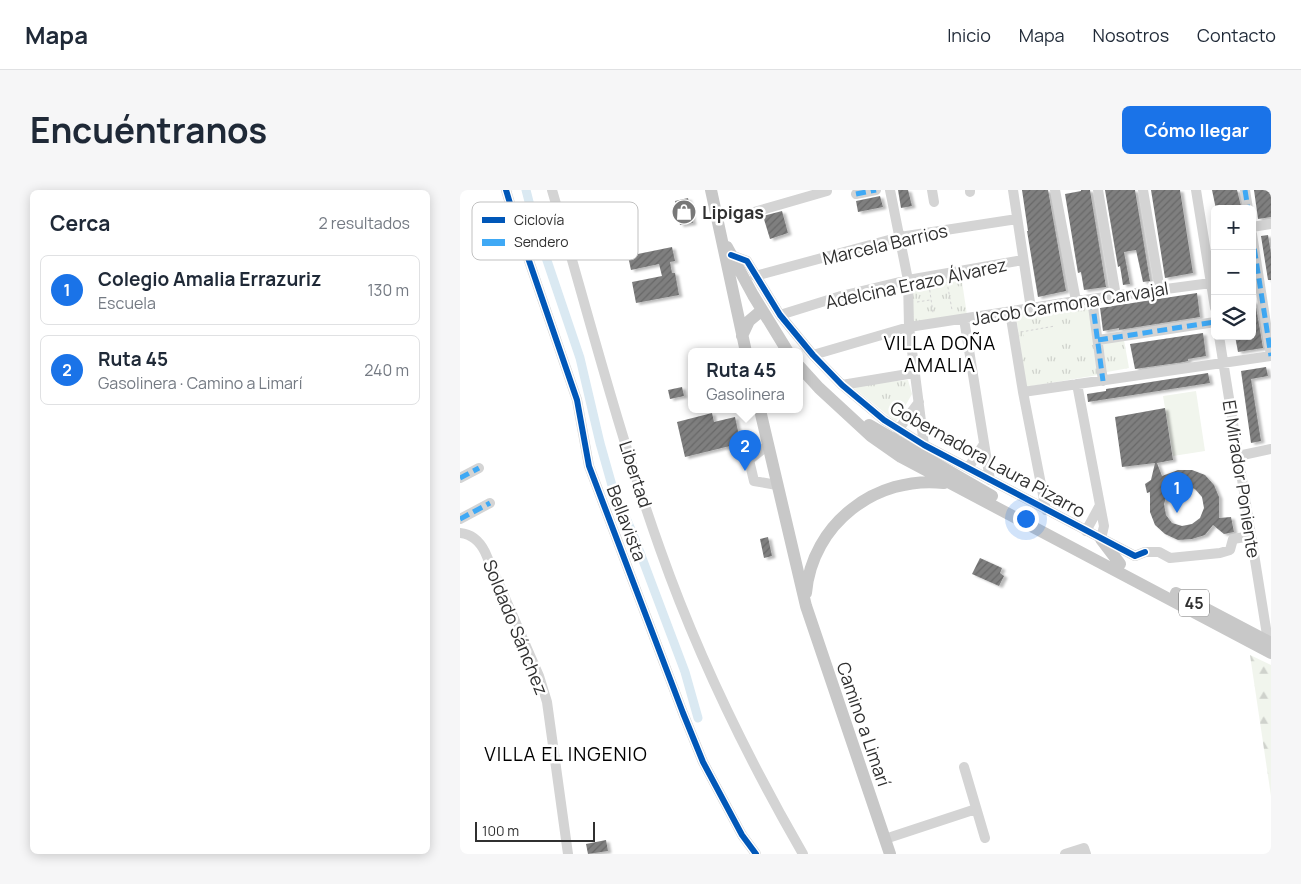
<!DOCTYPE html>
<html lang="es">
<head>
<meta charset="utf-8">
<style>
	body { margin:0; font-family:Manrope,sans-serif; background:#f6f6f7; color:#1f2937 }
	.controls { position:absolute; right:15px; top:15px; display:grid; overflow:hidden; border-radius:8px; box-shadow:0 2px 12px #0003 }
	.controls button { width:45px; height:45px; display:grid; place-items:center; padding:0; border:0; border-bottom:1px solid #e0e1e3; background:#fff; color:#1f2937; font:25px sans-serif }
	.scale { position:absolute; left:15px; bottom:12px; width:120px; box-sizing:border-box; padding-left:5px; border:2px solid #303030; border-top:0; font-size:14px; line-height:18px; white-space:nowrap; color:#303030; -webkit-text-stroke:4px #fff; paint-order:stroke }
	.you { position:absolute; left:565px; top:328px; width:18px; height:18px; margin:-12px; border:4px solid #fff; border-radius:50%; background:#1a73e8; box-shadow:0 0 0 8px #1a73e833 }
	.badge { display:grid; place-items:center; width:32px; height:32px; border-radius:50%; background:#1a73e8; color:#fff; font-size:16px; font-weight:700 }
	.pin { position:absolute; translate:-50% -41px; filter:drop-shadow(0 1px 2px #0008) }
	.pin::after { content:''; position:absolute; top:26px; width:18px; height:15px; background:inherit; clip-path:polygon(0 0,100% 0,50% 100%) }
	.popup { position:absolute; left:228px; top:158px; width:115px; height:65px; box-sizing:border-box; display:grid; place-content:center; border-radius:8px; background:#fff; filter:drop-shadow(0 1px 4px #0005); font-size:16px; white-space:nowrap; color:#747a83 }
	.popup b { font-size:19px; color:#1f2937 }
	.popup::after { content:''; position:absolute; left:50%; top:100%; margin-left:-10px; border:10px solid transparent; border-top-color:#fff }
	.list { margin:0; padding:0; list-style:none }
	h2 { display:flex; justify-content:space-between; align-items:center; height:65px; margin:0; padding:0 20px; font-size:21px }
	h2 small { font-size:16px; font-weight:400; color:#747a83 }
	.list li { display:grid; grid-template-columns:32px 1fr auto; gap:15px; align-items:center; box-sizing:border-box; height:70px; margin:0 10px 10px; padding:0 10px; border:1px solid #e0e1e3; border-radius:8px }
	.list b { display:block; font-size:19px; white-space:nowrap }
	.list p { margin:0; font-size:16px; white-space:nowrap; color:#747a83 }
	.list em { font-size:16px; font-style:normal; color:#747a83 }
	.icon { flex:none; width:28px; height:28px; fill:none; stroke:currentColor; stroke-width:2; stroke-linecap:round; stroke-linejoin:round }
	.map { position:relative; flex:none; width:811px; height:664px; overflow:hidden; border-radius:8px }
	header { display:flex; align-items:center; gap:30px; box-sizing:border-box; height:70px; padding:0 25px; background:#fff; border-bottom:1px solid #e0e1e3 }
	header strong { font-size:24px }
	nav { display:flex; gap:28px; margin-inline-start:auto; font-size:18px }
	.intro { display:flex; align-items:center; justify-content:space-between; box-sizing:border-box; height:120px; padding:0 30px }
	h1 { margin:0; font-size:35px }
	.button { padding:12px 22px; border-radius:8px; background:#1a73e8; color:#fff; font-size:18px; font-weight:700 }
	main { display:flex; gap:30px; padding:0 30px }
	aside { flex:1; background:#fff; border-radius:8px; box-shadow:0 2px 12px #0003 }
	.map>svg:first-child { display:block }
	.grass { fill:url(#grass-tufts) }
	.forest { fill:url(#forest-firs) }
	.pitch { fill:#f1f5ed }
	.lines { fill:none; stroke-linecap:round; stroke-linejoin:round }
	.canal { stroke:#dae9f2; stroke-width:9 }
	.building { fill:url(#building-hatch); fill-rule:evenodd; filter:url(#shadow) }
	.path { stroke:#d4d4d4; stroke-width:1; stroke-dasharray:2.5 2.5; stroke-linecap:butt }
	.minor { stroke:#d4d4d4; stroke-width:10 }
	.major { stroke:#c8c8c8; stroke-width:12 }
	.quiet { stroke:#3fa9f5; stroke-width:5; stroke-dasharray:10 5; stroke-linecap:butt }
	.cycleway-casing { stroke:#fff; stroke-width:9 }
	.cycleway { stroke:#0057b8; stroke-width:6 }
	.labels { text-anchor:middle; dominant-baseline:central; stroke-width:5; stroke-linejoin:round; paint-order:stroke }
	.shield { fill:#fff; stroke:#6e6e6e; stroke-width:1 }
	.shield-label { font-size:16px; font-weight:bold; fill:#303030 }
	.poi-label { font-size:18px; font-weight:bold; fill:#303030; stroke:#fff; text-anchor:start }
	.street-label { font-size:18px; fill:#303030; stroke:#fff }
	.neighbourhood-label { font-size:19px; letter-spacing:1px; fill:#000; stroke:#fff }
	.key { fill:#fff; stroke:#c1c1c1; stroke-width:1 }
	.key-label { font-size:14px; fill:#303030 }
</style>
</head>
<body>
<header>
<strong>Mapa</strong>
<nav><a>Inicio</a><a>Mapa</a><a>Nosotros</a><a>Contacto</a></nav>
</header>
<div class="intro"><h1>Encuéntranos</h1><a class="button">Cómo llegar</a></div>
<main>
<aside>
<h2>Cerca<small>2 resultados</small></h2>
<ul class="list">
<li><span class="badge">1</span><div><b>Colegio Amalia Errazuriz</b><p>Escuela</p></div><em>130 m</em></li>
<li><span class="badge">2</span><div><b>Ruta 45</b><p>Gasolinera · Camino a Limarí</p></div><em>240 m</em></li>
</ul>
</aside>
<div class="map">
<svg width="811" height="664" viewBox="0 0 811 664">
	<defs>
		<pattern id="grass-tufts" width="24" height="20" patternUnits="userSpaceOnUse" patternTransform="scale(1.25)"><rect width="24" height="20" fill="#f1f5ed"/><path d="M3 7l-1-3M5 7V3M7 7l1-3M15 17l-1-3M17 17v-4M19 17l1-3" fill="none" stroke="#cfd2cc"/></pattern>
		<pattern id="forest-firs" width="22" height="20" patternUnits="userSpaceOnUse" patternTransform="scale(1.25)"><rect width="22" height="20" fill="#f1f5ed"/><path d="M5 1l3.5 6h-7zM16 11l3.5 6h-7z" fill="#cfd2cc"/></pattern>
		<pattern id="building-hatch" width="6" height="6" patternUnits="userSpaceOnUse" patternTransform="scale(1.25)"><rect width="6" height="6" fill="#7f7f7f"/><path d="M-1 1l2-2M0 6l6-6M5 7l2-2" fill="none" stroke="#686868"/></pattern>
		<filter id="shadow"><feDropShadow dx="3.5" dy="2" stdDeviation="1" flood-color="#0004"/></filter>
	</defs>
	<rect width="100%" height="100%" fill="#fff"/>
	<path class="grass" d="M 501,85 L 507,125 L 452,133 L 452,94 Z
		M 628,113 L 638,185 L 566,197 L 556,125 Z
		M 664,150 L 669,178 L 647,182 L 643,153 Z
		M 448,190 L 452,204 L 436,232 L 390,195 Z"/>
	<path class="forest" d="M 790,465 L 811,475 L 811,606 Z"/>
	<path class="pitch" d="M 626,125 L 630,148 L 613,151 L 610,128 Z
		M 597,137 L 600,157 L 566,162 L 563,142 Z
		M 736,201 L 745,261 L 713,266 L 703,206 Z"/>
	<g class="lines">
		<path class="canal" d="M 66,0 L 75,35 L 120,168 L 140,253 L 153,299 L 173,344 L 225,482 L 238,528"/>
	</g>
	<path class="building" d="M 438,0 L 448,0 L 452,16 L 441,18 Z
		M 562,0 L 588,0 L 606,101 L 578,107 L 567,41 L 568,41 Z
		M 621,0 L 630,0 L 646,97 L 624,100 L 621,82 L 618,83 L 605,4 L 621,1 Z
		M 645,0 L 675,0 L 690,91 L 683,92 L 676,60 L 664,62 L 670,94 L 663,95 L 660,76 L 658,77 Z
		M 691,0 L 720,0 L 733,83 L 705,88 Z
		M 752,0 L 777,0 L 781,16 L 756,19 Z
		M 794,0 L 811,0 L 811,27 L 798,29 Z
		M 420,6 L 423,17 L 398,22 L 396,11 Z
		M 228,8 L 233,33 L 220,35 L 215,11 Z
		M 322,21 L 328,43 L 310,49 L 303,26 Z
		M 808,45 L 811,63 L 811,90 L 808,90 L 801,46 Z
		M 212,57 L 215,71 L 210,72 L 212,83 L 215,83 L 219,105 L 176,113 L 172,92 L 202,86 L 199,74 L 171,80 L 168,66 Z
		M 737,103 L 740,127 L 659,140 L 659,138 L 643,141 L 640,118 Z
		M 795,111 L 803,158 L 778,162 L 775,146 L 792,146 L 792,112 Z
		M 743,143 L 746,166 L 728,169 L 728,171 L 724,172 L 675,179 L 670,154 Z
		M 806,177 L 808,186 L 791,189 L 801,251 L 791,253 L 781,181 Z
		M 748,183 L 750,193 L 628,212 L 627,204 L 646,201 L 646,199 Z
		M 222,197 L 224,206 L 210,209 L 208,200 Z
		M 705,218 L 713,270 L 697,273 L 702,286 L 718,280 L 732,280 L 745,285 L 754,295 L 759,307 L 759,328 L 771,327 L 774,342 L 764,344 L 753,335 L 745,345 L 732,349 L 718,350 L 705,344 L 695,335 L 690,322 L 690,302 L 687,303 L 685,294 L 691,290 L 695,273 L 662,277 L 655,227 ZM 726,296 L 735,299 L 742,307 L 744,318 L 740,328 L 732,334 L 722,336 L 712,333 L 706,325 L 704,314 L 707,304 L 715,298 Z
		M 252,223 L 254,232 L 275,227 L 281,255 L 270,258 L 270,256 L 225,267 L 217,232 Z
		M 308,347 L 312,366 L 304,368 L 300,349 Z
		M 520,368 L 542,378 L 540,383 L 544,386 L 539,396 L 512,384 Z
		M 146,650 L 148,661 L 128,664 L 126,654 Z"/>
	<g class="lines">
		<path class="path" d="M 487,92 L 492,120
			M 469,95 L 473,123
			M 457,112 L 470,110
			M 561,142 L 595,136"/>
		<path class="minor" d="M 46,0 L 55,30 L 117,210 L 129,276 L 223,523 L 243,572 L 282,645 L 296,664
			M 92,0 C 127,120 158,241 200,359 C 237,464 287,567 343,664
			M 430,0 L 448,90 L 449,137 L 464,255
			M 472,0 L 474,12
			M 510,0 L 510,2
			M 553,0 L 571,119
			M 595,0 L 616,111
			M 638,0 L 656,106
			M 683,0 L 700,100
			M 736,0 L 755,118
			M 785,0 L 788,19
			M 396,4 L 416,0
			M 256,24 L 287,24 L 367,1
			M 792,37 L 811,34
			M 792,44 L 811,166
			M 271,65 L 287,71 L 320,125 L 353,165 L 382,195 L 424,230 L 464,255 L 675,366 L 685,362 L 699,362 L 710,368 L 760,363 L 770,360 L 773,349 L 791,346
			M 295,86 L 440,47 L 557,29
			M 632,109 L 643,191
			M 550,122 L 563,202 L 586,320
			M 320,125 L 381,106 L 448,90 L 563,70
			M 504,129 L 530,290
			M 759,146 L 808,451 L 806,456
			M 638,150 L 755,132
			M 353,165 L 449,137 L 616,111 L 751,93
			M 617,194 L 644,336 L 641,349
			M 382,195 L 454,183
			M 563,202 L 811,166
			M 438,240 L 459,212
			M 308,255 L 289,270 L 294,291 L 317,295
			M 778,266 L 811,259
			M 508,278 L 524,254
			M 0,288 L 19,278
			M 0,329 L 30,313
			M 626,341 L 639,317
			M 0,343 C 12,344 20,352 25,362 L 79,486 L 87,512 L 108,664
			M 504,577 L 525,648
			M 425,649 L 516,619
			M 605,664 L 624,658 L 626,664"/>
		<path class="major" d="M 251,0 L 286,162
			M 267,57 L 293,105 L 328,162
			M 282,146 L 289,131 L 302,120
			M 339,176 L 359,198 L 411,246 L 441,267 L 811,463
			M 300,220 L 346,416 L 430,664
			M 409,235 L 532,306
			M 641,349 L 660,374
			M 346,403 C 352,334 416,285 484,293
			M 716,403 L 811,453"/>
		<path class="quiet" d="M 785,0 L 788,19
			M 396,4 L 416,0
			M 792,44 L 811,166
			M 632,109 L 643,191
			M 638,150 L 755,132
			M 0,288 L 19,278
			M 0,329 L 30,313"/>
		<defs>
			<path id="cycleway" d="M 46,0 L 55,30 L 117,210 L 129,276 L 223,523 L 243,572 L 282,645 L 296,664
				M 271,65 L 287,71 L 320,125 L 353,165 L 382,195 L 424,230 L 464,255 L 675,366 L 685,362"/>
		</defs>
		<use href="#cycleway" class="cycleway-casing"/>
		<use href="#cycleway" class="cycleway"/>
	</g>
	<defs>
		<symbol id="shop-disc" viewBox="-11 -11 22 22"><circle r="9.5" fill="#787878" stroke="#fff"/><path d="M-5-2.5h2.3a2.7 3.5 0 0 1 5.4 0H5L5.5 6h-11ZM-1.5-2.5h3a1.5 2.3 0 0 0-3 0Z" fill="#fff"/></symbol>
	</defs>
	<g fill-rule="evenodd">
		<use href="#shop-disc" x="210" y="8" width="28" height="28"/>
	</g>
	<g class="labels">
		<rect class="shield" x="719" y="399.5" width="30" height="27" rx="4"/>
		<g class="shield-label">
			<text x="734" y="413">45</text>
		</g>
		<g class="poi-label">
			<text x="242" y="22">Lipigas</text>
		</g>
		<g class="street-label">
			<text transform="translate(425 54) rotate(-13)">Marcela Barrios</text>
			<text transform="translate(456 93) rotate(-12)">Adelcina Erazo Álvarez</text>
			<text transform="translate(610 113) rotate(-9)">Jacob Carmona Carvajal</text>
			<text transform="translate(528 269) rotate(29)">Gobernadora Laura Pizarro</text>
			<text transform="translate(176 284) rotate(72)">Libertad</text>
			<text transform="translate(782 289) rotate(81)">El Mirador Poniente</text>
			<text transform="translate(167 333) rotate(69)">Bellavista</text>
			<text transform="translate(56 437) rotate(68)">Soldado Sánchez</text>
			<text transform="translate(404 534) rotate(71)">Camino a Limarí</text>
		</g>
		<g class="neighbourhood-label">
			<text x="480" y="153">VILLA DOÑA<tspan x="480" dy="22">AMALIA</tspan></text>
			<text x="106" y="564">VILLA EL INGENIO</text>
		</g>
	</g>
	<rect x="12" y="12" width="166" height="58" rx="8" class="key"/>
	<rect x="22" y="27" width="23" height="6" fill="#0057b8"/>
	<rect x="22" y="49" width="23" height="7" fill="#3fa9f5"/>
	<g class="key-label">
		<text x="54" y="35">Ciclovía</text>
		<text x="54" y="57">Sendero</text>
	</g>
</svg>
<div class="controls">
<button>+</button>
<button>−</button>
<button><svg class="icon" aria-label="layers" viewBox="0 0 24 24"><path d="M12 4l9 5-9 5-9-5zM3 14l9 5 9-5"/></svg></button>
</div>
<div class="scale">100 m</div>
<div class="you"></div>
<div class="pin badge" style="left:717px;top:323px">1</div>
<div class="pin badge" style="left:285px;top:281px">2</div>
<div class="popup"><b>Ruta 45</b>Gasolinera</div>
</div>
</main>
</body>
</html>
